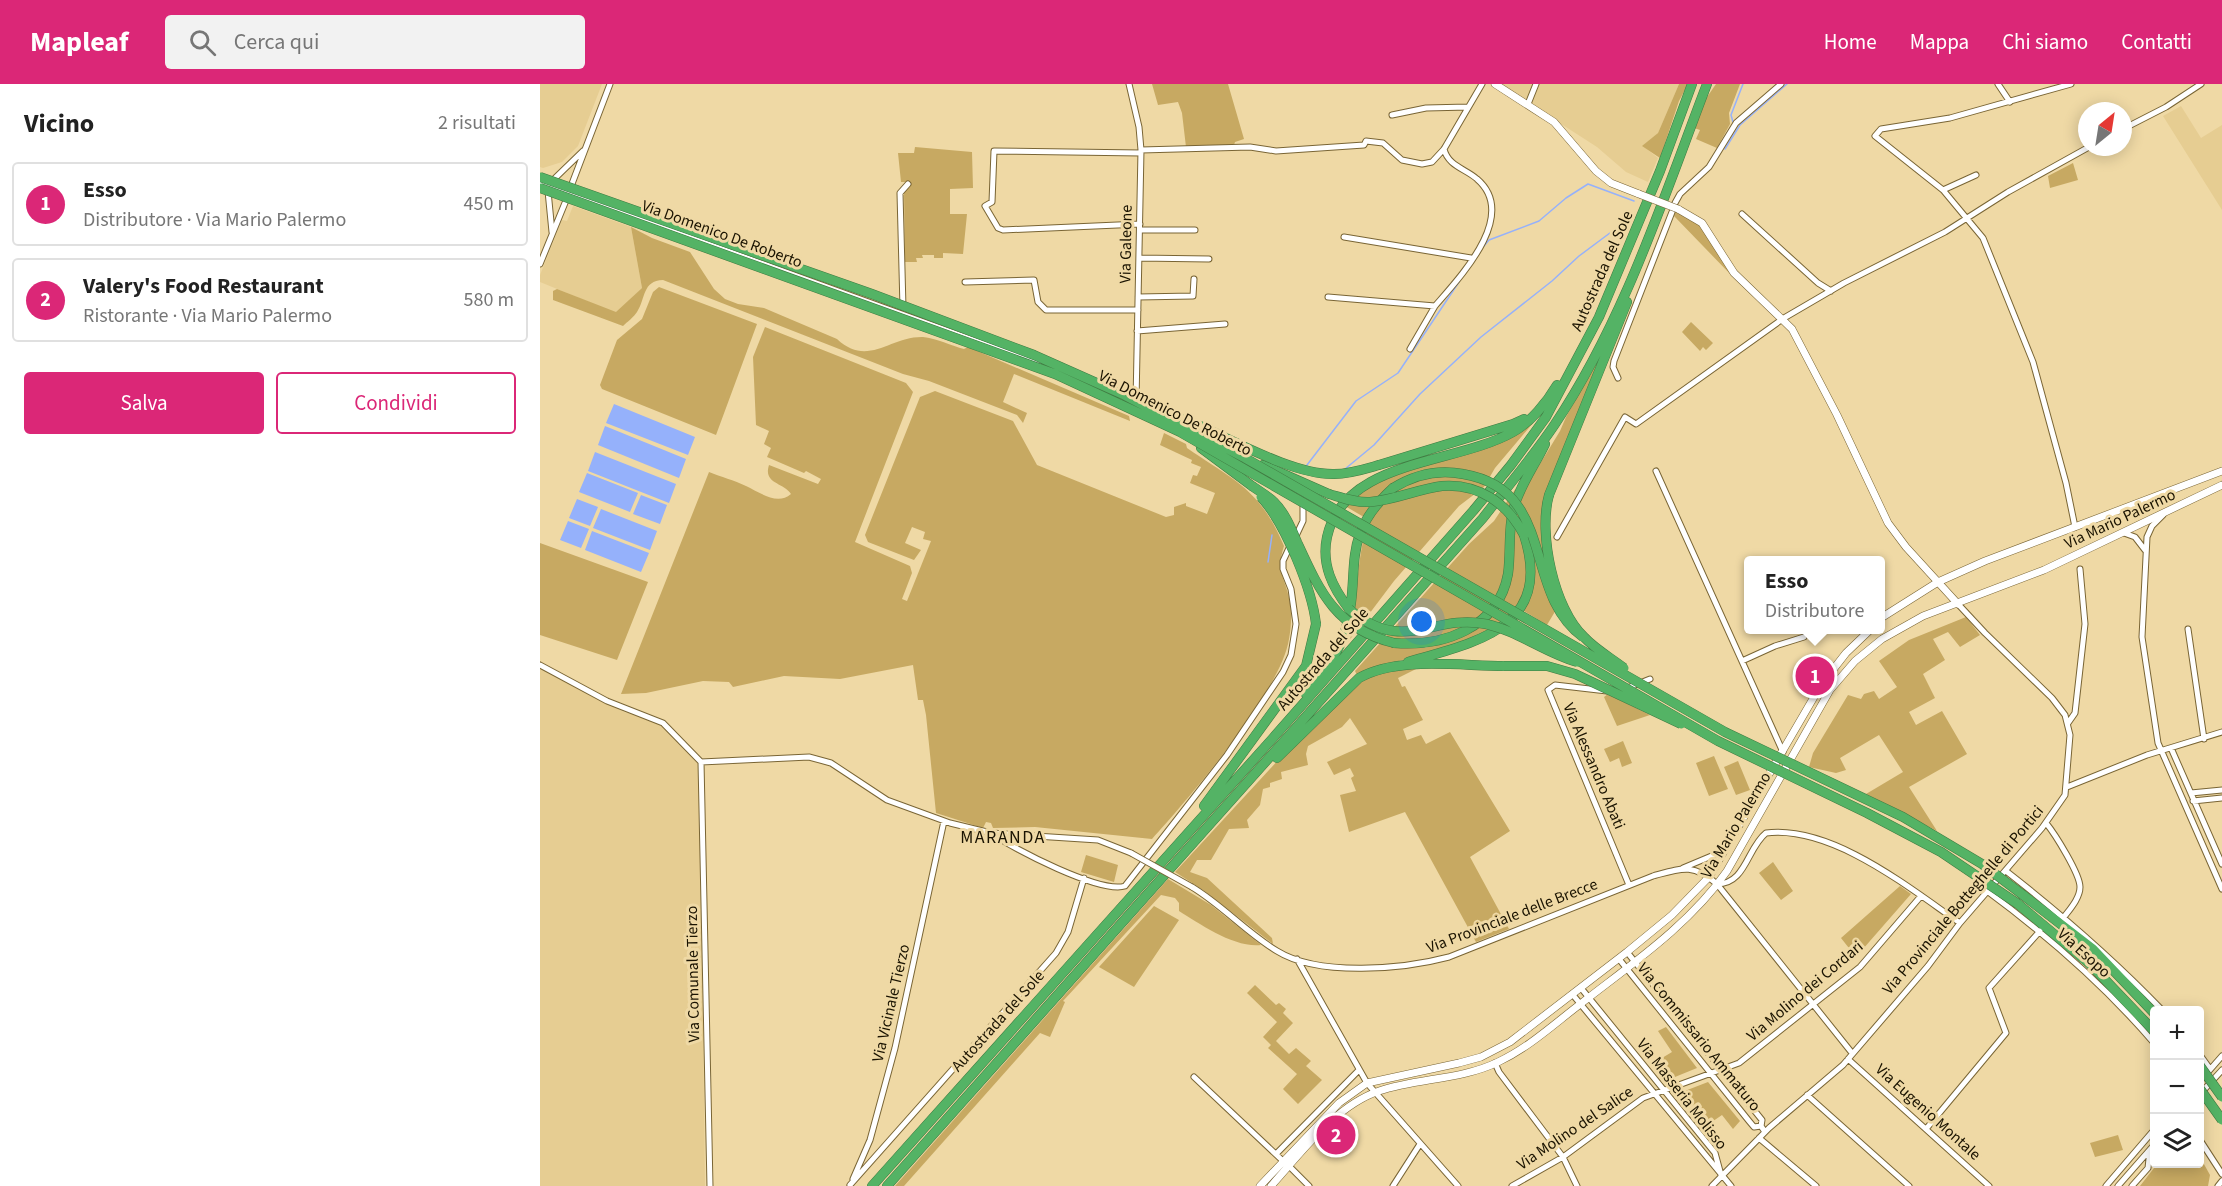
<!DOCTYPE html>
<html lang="it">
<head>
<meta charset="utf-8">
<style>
	body { margin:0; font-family:"Source Sans 3",sans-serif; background:#f2f2f2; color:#222 }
	.controls { position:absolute; right:18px; bottom:18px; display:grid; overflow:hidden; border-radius:6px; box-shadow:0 3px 15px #0003 }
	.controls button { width:54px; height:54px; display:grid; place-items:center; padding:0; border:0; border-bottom:2px solid #e0e0e0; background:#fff; color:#222; font:30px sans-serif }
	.compass { position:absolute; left:1538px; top:18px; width:54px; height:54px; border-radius:50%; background:#fff; box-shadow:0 3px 15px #0003; rotate:30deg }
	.you { position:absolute; left:882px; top:538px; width:21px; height:21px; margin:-15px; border:4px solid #fff; border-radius:50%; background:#1a73e8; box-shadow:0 0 0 9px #1a73e833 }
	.badge { display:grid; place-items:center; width:39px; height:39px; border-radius:50%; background:#db2777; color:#fff; font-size:20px; font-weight:700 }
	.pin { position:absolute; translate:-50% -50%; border:3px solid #fff; box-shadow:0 2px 6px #0006 }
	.popup { position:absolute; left:1204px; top:472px; width:141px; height:78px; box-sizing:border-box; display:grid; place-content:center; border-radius:6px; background:#fff; filter:drop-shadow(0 2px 4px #0005); font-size:20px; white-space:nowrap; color:#767676 }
	.popup b { font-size:22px; color:#222 }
	.popup::after { content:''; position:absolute; left:50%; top:100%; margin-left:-12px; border:12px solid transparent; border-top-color:#fff }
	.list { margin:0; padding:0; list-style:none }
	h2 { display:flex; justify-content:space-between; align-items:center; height:78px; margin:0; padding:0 24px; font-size:26px }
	h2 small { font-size:20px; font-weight:400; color:#767676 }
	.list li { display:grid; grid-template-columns:39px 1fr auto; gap:18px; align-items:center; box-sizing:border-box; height:84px; margin:0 12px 12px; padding:0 12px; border:2px solid #e0e0e0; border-radius:6px }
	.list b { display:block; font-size:22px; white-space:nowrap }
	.list p { margin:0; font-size:20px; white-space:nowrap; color:#767676 }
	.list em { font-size:20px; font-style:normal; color:#767676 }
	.actions { display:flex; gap:12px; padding:18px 24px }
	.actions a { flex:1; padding:14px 0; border:2px solid #db2777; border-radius:6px; text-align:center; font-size:21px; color:#db2777 }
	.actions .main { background:#db2777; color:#fff }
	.icon { flex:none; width:33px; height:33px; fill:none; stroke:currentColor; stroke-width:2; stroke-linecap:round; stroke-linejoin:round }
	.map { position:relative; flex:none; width:1682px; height:1102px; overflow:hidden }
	header { display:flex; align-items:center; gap:36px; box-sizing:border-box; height:84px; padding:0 30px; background:#db2777; color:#fff }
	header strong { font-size:28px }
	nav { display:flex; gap:33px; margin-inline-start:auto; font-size:21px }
	.search { width:420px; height:54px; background:#f2f2f2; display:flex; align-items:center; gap:15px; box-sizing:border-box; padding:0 21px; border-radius:6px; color:#767676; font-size:22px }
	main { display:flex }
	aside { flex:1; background:#fff }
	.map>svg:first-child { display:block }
	.built { fill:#e6cd92 }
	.green { fill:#c7a962 }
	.water { fill:#95b1fb }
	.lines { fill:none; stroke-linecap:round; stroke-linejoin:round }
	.stream { stroke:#95b1fb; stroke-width:1.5 }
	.street-casing { stroke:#796535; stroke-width:7 }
	.secondary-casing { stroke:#796535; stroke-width:8 }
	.highway-casing { stroke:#407b42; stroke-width:10 }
	.street { stroke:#fff; stroke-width:5 }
	.secondary { stroke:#fff; stroke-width:7 }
	.highway { stroke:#54b365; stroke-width:9 }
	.street-bridge-casing { stroke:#796535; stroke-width:7; stroke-linecap:butt }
	.secondary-bridge-casing { stroke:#796535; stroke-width:8; stroke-linecap:butt }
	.highway-bridge-casing { stroke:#407b42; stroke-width:10; stroke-linecap:butt }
	.street-bridge { stroke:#fff; stroke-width:5 }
	.secondary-bridge { stroke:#fff; stroke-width:7 }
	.highway-bridge { stroke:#54b365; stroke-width:9 }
	.labels { text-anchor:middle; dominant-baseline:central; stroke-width:6; stroke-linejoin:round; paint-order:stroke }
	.street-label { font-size:16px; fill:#1a1301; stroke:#efd9a5 }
	.neighbourhood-label { font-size:18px; letter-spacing:1.5px; fill:#1a1301; stroke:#efd9a5 }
</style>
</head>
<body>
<header>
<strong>Mapleaf</strong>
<div class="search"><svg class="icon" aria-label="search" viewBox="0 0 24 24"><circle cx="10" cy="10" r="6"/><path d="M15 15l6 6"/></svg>Cerca qui</div>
<nav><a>Home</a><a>Mappa</a><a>Chi siamo</a><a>Contatti</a></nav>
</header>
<main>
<aside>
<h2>Vicino<small>2 risultati</small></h2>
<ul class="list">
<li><span class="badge">1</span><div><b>Esso</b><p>Distributore · Via Mario Palermo</p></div><em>450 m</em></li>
<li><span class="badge">2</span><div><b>Valery's Food Restaurant</b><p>Ristorante · Via Mario Palermo</p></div><em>580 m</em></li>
</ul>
<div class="actions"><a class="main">Salva</a><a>Condividi</a></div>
</aside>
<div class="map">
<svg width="1682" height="1102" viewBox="0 0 1682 1102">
	<rect width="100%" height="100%" fill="#efd9a5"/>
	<path class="built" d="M 0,0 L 62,0 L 38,62 L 22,78 L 3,84 L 0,83 Z
		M 959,0 L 1139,0 L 1118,49 L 1103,62 L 1118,74 L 1108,98 L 1086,88 L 1057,63 Z
		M 1641,22 L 1661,54 L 1682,41 L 1682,126 L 1623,32 Z
		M 33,122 L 91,143 L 102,204 L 76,229 L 0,198 L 0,191 L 22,136 L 27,137 Z
		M 0,584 L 84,628 L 110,635 L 128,646 L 160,680 L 165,1102 L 0,1102 Z"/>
	<path class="green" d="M 612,0 L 688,0 L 704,55 L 695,58 L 694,61 L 646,63 L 642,29 L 638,18 L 618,21 Z
		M 1139,0 L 1148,0 L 1139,17 L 1120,74 L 1102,62 L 1118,49 Z
		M 1176,0 L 1200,0 L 1189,29 L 1190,40 L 1177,64 L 1156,55 L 1160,46 L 1154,44 L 1165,16 Z
		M 375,63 L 432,68 L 433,104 L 410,105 L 410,130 L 427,130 L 423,170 L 403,169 L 403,174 L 394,174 L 394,171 L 382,171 L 383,174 L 376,174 L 377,178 L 365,178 L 364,108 L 365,104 L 370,103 L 370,98 L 361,98 L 358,69 L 374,69 Z
		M 1533,79 L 1538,96 L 1510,104 L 1508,92 Z
		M 1135,126 L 1158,139 L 1193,193 L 1134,132 Z
		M 91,143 L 112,154 L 150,168 L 174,205 L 185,215 L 198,220 L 224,224 L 297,255 C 328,284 350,252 383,253 C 396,254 412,262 424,265 L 428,263 L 589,332 L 590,337 L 474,290 L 463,318 L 487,329 L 483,339 L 477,331 L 389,297 L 363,290 L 123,196 C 102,197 106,214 97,228 C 94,233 87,238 83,242 L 13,216 L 13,207 L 17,205 L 76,228 L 102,204 Z
		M 119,203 L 217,240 L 176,351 L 62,305 L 60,301 L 77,256 L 102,235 L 113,208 Z
		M 1151,238 L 1173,259 L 1166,266 L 1163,263 L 1160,267 L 1142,248 Z
		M 225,243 L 366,299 L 373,308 L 315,458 L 370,482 L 372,489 L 362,515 L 367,517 L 391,457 L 383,455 L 385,448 L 372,443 L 365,459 L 381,466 L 374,476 L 328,458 L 325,451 L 380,313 L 395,307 L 473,337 L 497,381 L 626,433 L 634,431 L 634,423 L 646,419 L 646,422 L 667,430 L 675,409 L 650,399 L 653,391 L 657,392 L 661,383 L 651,379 L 652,376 L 620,361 L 624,349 L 646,360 L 647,364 C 695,397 720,405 744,462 C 735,489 746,494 750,519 C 752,531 751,544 749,555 C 741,607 650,713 612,755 L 495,743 L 453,744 L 451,739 L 446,738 L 443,744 L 396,729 L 386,631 L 383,616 L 378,616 L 373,581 L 300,595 L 244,592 L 193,603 L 189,598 L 163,597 L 106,609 L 81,610 L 169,388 C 181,393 194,396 206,402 C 219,408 237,422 251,410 C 243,398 223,400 229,381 L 278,400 L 281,395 L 266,387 L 264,389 L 227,373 L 231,364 L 224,360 L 229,347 L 216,341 L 213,273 Z
		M 1062,268 L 1003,419 L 1001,450 L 1020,519 L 1007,541 L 976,522 L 961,540 L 934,556 L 848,580 L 818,593 L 815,587 L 929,460 L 954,437 L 976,404 L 967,437 L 966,484 L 956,513 L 943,530 L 912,551 L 851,562 L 885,564 L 922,553 L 935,545 L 964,514 L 973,485 L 973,445 L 981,416 L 989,398 L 1020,347 L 1026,333 Z
		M 993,339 L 955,384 L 944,403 L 919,422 L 854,497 L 808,558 C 819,517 815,476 829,436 L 805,422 L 826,403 Z
		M 0,459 L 108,498 L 77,576 L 0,551 Z
		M 1426,533 L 1440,551 L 1420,563 L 1408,548 L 1393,555 L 1405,576 L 1383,590 L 1395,614 L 1369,628 L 1376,641 L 1402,627 L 1427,670 L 1369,703 L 1397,747 L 1326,710 L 1363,688 L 1339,651 L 1300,674 L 1306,686 L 1296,689 L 1269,683 L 1273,669 L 1308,611 L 1321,615 L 1324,610 L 1334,607 L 1339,615 L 1357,603 L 1339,577 L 1369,556 Z
		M 876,585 L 858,594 L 862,603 L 865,602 L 883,636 L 863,645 L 867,656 L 881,651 L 886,660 L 910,648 L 970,747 L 930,773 L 969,845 L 936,858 L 865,728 L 809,748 L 800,711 L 816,707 L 811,694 L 814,692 L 810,684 L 794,691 L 787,678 L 827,660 L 810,634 L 802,643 L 768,662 L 766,670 L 768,681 L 741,688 L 742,695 L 730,699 L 730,703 L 723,705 L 720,721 L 707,736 L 709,744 L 689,745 L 671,776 L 657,776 L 650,788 L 667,794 L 732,854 L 733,860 L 663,806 L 635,788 L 753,660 L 816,601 C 834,589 855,585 876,585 Z
		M 1068,610 L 1110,631 L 1077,642 L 1064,613 Z
		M 1083,657 L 1092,679 L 1082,683 L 1079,674 L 1070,678 L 1064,665 Z
		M 1174,672 L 1188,705 L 1169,712 L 1156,679 Z
		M 1198,677 L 1210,706 L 1196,711 L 1184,683 Z
		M 546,771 L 578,781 L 574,798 L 541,788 Z
		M 1233,778 L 1253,807 L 1241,816 L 1219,789 Z
		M 628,795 L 671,821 L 721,861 C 694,864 660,840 639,827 L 639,819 L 635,814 L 621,811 L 523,917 L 525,918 L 510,953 L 500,949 L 364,1102 L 355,1102 Z
		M 1360,802 L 1371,810 L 1316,873 L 1301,854 Z
		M 614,822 L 639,836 L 594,903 L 559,883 Z
		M 715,901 L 736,921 L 739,919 L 746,925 L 743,929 L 753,939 L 736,957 L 749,970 L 756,964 L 771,977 L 766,982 L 782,996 L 758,1020 L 743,1005 L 757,990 L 728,964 L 731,961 L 723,953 L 737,938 L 707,909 Z
		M 1126,943 L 1157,984 L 1130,995 L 1117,977 L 1132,968 L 1118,947 Z
		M 1168,998 L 1200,1037 L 1193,1045 L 1182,1031 L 1163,1044 L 1137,1010 Z
		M 1578,1051 L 1583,1066 L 1555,1073 L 1550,1059 Z
		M 1614,1073 L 1614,1080 L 1660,1080 L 1660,1073 L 1670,1091 L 1668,1102 L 1600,1102 L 1614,1084 Z"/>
	<path class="water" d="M 74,320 L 155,353 L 148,371 L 66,339 Z
		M 65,342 L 146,375 L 139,394 L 58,361 Z
		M 55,368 L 136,400 L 129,419 L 48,387 Z
		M 47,389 L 98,409 L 90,428 L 39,408 Z
		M 101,411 L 127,421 L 120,440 L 93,430 Z
		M 37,415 L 58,423 L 50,442 L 29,434 Z
		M 61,425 L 117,447 L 110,466 L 53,444 Z
		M 28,437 L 49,445 L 41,464 L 20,456 Z
		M 52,447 L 109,469 L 101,488 L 45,466 Z"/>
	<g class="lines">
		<path class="stream" d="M 1193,38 L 1191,31 L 1203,0
			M 1185,65 L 1200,41 L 1247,0
			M 944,162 L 949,156 L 999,137 L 1026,114 L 1048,100 L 1094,117
			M 767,381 L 816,317 L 858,289 L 919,198
			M 805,385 L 834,361 L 880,310 L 941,253 L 1012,197 L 1039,172 L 1094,131
			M 728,478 L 732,451"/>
		<defs>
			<path id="street" d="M 589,0 L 599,43 L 601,66 L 596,318
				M 1458,0 L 1470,18
				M 1531,0 L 1410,34 L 1341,45 L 1335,52 L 1403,106 L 1443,154 L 1493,278 L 1526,399 L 1535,443
				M 988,20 L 996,0
				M 852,31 L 886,24 L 928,23
				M 1583,45 L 1626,23 L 1661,0
				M 601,66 L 710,63 L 736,67 L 824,61 L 826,57 L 843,59 L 862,76 L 882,80 L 892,78 L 904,65 L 942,0
				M 11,98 L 43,67
				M 0,99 L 511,284
				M 30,105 L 70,0
				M 1403,106 L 1436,91
				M 8,107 L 12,148
				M 1135,119 L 1140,110 L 1169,83 L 1196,39 L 1241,0
				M 1202,130 L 1278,199 L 1291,207
				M 600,140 L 463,146 L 458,144 L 445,122 L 452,118 L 454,67 L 601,69
				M 600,146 L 655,146
				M 804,153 L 931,174
				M 599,174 L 669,175
				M 0,180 L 27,114
				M 425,198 L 494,196 L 498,218 L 506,226 L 598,226
				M 598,213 L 653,212 L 654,195
				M 788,213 L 895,222 C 921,192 979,131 937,95 C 926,85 908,82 904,65
				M 363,224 L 360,109 L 368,100
				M 597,247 L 685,240
				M 870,265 L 895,222
				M 531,292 L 552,302
				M 1078,294 L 1073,283 L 1074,277 L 1132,128
				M 705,379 L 751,407
				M 1116,387 L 1243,668
				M 1623,431 L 1612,442 L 1607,453 L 1602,553 L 1618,659 L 1682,805
				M 1584,449 L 1595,453 L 1605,466
				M 1017,453 L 1085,333 L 1096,340 L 1244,234 L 1304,199 L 1405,148 L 1468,108 L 1549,63
				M 755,454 L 763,437 L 763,420
				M 1648,545 L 1664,655
				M 1202,577 L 1235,562 L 1264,553
				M 0,581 L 67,617 L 123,639 L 161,678
				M 1085,605 L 1110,595
				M 1067,607 L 1015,601 L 1008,606 L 1089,801
				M 1528,639 L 1535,629 L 1545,540 L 1540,485
				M 1631,664 L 1682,780
				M 161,678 L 269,673 L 291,679 L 347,716 L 410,739 L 451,749 L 558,756 L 591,769
				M 161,678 L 170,1102
				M 1527,703 L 1607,671 L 1682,648
				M 1651,709 L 1682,706
				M 1653,717 L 1682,714
				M 1506,739 C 1515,750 1540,790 1540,803 C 1540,814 1530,825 1524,833
				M 451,749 C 473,765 561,810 585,802 L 687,671 L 743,588 L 751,571 L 756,540 L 751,505 L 743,485 L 743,477 L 750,462
				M 1143,784 L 1174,771
				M 1466,787 C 1521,830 1573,875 1622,926
				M 1177,800 C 1206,800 1207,764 1226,749 C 1292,741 1369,804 1420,839
				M 652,803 C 682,821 707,849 737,867 C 779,893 864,885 909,873 L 1113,792 C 1142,784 1153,779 1177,800 L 1312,969
				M 1447,807 C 1508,852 1565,902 1614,959
				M 1087,868 L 1222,1036 L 1221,1042
				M 757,875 L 827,999 L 918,1102
				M 1079,875 L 1209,1037 L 1214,1043 L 1221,1042 L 1225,1048
				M 1041,904 L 1175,1069 L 1181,1091
				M 1033,911 L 1191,1102
				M 1660,971 L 1670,985
				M 1308,975 L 1449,1102
				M 955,979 L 959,988 L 1023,1073 L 1037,1102
				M 654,993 L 743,1077
				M 1660,997 L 1682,972
				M 1661,1009 L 1682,986
				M 1267,1011 L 1369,1102
				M 1386,1045 L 1466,949 L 1449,904 L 1500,847
				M 1219,1054 L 1276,1102
				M 1660,1056 L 1682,1090
				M 736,1070 L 819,986
				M 749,1082 L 769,1102
				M 313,1095 L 330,1056 L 355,964 L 404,737
				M 310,1101 L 516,869 L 528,848 L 544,794
				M 853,1102 L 880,1060
				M 972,1102 L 1023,1073 L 1103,1014 L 1199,979 L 1320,883 L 1381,812
				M 1172,1102 L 1229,1044 L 1303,981 L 1388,882 L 1420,839 L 1502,744 L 1525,711 L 1530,651 L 1525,631 L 1512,614 L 1445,549 L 1418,520
				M 1566,1102 L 1614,1046
				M 1578,1102 L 1614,1061
				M 1592,1102 L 1608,1084 L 1610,1066
				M 1678,1102 L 1682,1097"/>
			<path id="secondary" d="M 955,0 L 1014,38 L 1056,87 L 1071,99 L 1099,110
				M 1138,125 L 1162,139 L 1194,189 L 1252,245 L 1297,331 L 1348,439 L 1366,463 L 1418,520
				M 1341,534 L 1398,498 L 1445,477 L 1682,387
				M 720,1102 L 799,1019 L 827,999 L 919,979 L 941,973 L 970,958 L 1087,868 L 1132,831 L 1169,793 L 1281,601 L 1306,569 L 1330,546
				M 731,1102 C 761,1069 795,1022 839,1007 C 878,994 921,996 958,978 C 990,963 1015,939 1043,918 C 1093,879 1150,840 1187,787 L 1290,606 L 1315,577 L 1342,555 L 1383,532 L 1504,486 L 1682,401"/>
			<path id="highway" d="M 661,364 L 712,402
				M 723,381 L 789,410
				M 839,381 L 973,340 L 984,335
				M 1009,411 L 1087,218
				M 809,525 C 793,504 781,481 787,453 C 804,375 915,381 973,348 C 991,338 1007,318 1017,301
				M 854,559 C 902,563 958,545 968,490 C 971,468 968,448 973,426 C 980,401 994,383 1005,360
				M 868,578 C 936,558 1014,544 984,451
				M 765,609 C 780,590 798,572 805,548 C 823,487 797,455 853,404
				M 737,674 L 819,594 C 857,572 920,582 964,582
				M 664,722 L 766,582 L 776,540
				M 1483,811 L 1553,865 L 1614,929
				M 1478,820 L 1550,880 L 1614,947
				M 332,1102 L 733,654 L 933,427 L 971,381 L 1006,333 L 1059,233 L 1120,87 L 1152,0
				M 347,1102 L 943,434 C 967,403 993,373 1015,340 C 1084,237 1123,115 1167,0"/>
		</defs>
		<use href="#street" class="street-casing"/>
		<use href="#secondary" class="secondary-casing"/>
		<use href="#highway" class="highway-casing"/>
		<use href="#street" class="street"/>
		<use href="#secondary" class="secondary"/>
		<use href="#highway" class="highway"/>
		<defs>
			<path id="street-bridge" d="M 591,769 L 652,803"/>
			<path id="secondary-bridge" d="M 1099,110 L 1138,125"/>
			<path id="highway-bridge" d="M 0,93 L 332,210 L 494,271 L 584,311 L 705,374 L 1185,648 L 1363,733 L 1442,780 L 1483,811
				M 0,104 L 515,290 L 640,348 L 1178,657 L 1327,729 L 1401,768 L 1478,820
				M 644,335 C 686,352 751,391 794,390 C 810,390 825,385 839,381
				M 712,402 C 719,407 728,412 734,418 C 745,429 751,444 757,458 C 780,508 796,545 854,559
				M 853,404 C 874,391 898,385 923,390 C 1018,406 981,508 1043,553
				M 789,410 C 803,414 816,419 830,418 C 855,416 878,405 902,402 C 939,399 968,420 984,451
				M 1009,411 C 998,450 1014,525 1044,553 C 1055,565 1071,574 1084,584
				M 721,413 C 745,439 772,505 776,540
				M 809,525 C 864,572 892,529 946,540 C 978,547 1005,569 1037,578
				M 964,582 L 1007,582 L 1035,590 L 1141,640
				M 1660,982 L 1682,1013
				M 1660,1005 L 1682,1036"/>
		</defs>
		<use href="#street-bridge" class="street-bridge-casing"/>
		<use href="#secondary-bridge" class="secondary-bridge-casing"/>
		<use href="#highway-bridge" class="highway-bridge-casing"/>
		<use href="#street-bridge" class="street-bridge"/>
		<use href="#secondary-bridge" class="secondary-bridge"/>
		<use href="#highway-bridge" class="highway-bridge"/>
	</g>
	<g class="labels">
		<g class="street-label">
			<text transform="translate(182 150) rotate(20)">Via Domenico De Roberto</text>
			<text transform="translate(586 160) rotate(-89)">Via Galeone</text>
			<text transform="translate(1062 187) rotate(-66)">Autostrada del Sole</text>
			<text transform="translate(635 329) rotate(27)">Via Domenico De Roberto</text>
			<text transform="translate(1580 435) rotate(-25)">Via Mario Palermo</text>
			<text transform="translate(783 575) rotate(-49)">Autostrada del Sole</text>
			<text transform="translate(1054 682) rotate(67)">Via Alessandro Abati</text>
			<text transform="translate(1196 741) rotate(-59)">Via Mario Palermo</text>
			<text transform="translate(1423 816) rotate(-50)">Via Provinciale Botteghelle di Portici</text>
			<text transform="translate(972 832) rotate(-21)">Via Provinciale delle Brecce</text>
			<text transform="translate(1544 869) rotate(42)">Via Esopo</text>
			<text transform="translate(153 890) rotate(-91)">Via Comunale Tierzo</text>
			<text transform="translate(1265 907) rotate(-40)">Via Molino dei Cordari</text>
			<text transform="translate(351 919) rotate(-77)">Via Vicinale Tierzo</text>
			<text transform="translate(458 937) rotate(-48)">Autostrada del Sole</text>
			<text transform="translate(1159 953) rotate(51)">Via Commissario Ammaturo</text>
			<text transform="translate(1142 1010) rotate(52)">Via Masseria Molisso</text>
			<text transform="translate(1388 1028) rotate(42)">Via Eugenio Montale</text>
			<text transform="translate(1035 1044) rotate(-34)">Via Molino del Salice</text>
		</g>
		<g class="neighbourhood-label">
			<text x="463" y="753">MARANDA</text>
		</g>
	</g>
</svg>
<div class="controls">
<button>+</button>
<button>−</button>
<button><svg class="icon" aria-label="layers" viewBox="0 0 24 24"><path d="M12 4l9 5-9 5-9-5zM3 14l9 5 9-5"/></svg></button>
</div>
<svg class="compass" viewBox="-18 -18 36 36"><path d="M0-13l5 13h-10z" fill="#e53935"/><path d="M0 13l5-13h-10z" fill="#767676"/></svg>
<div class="you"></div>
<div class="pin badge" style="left:1275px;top:592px">1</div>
<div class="popup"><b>Esso</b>Distributore</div>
<div class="pin badge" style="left:796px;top:1051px">2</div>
</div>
</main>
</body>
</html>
